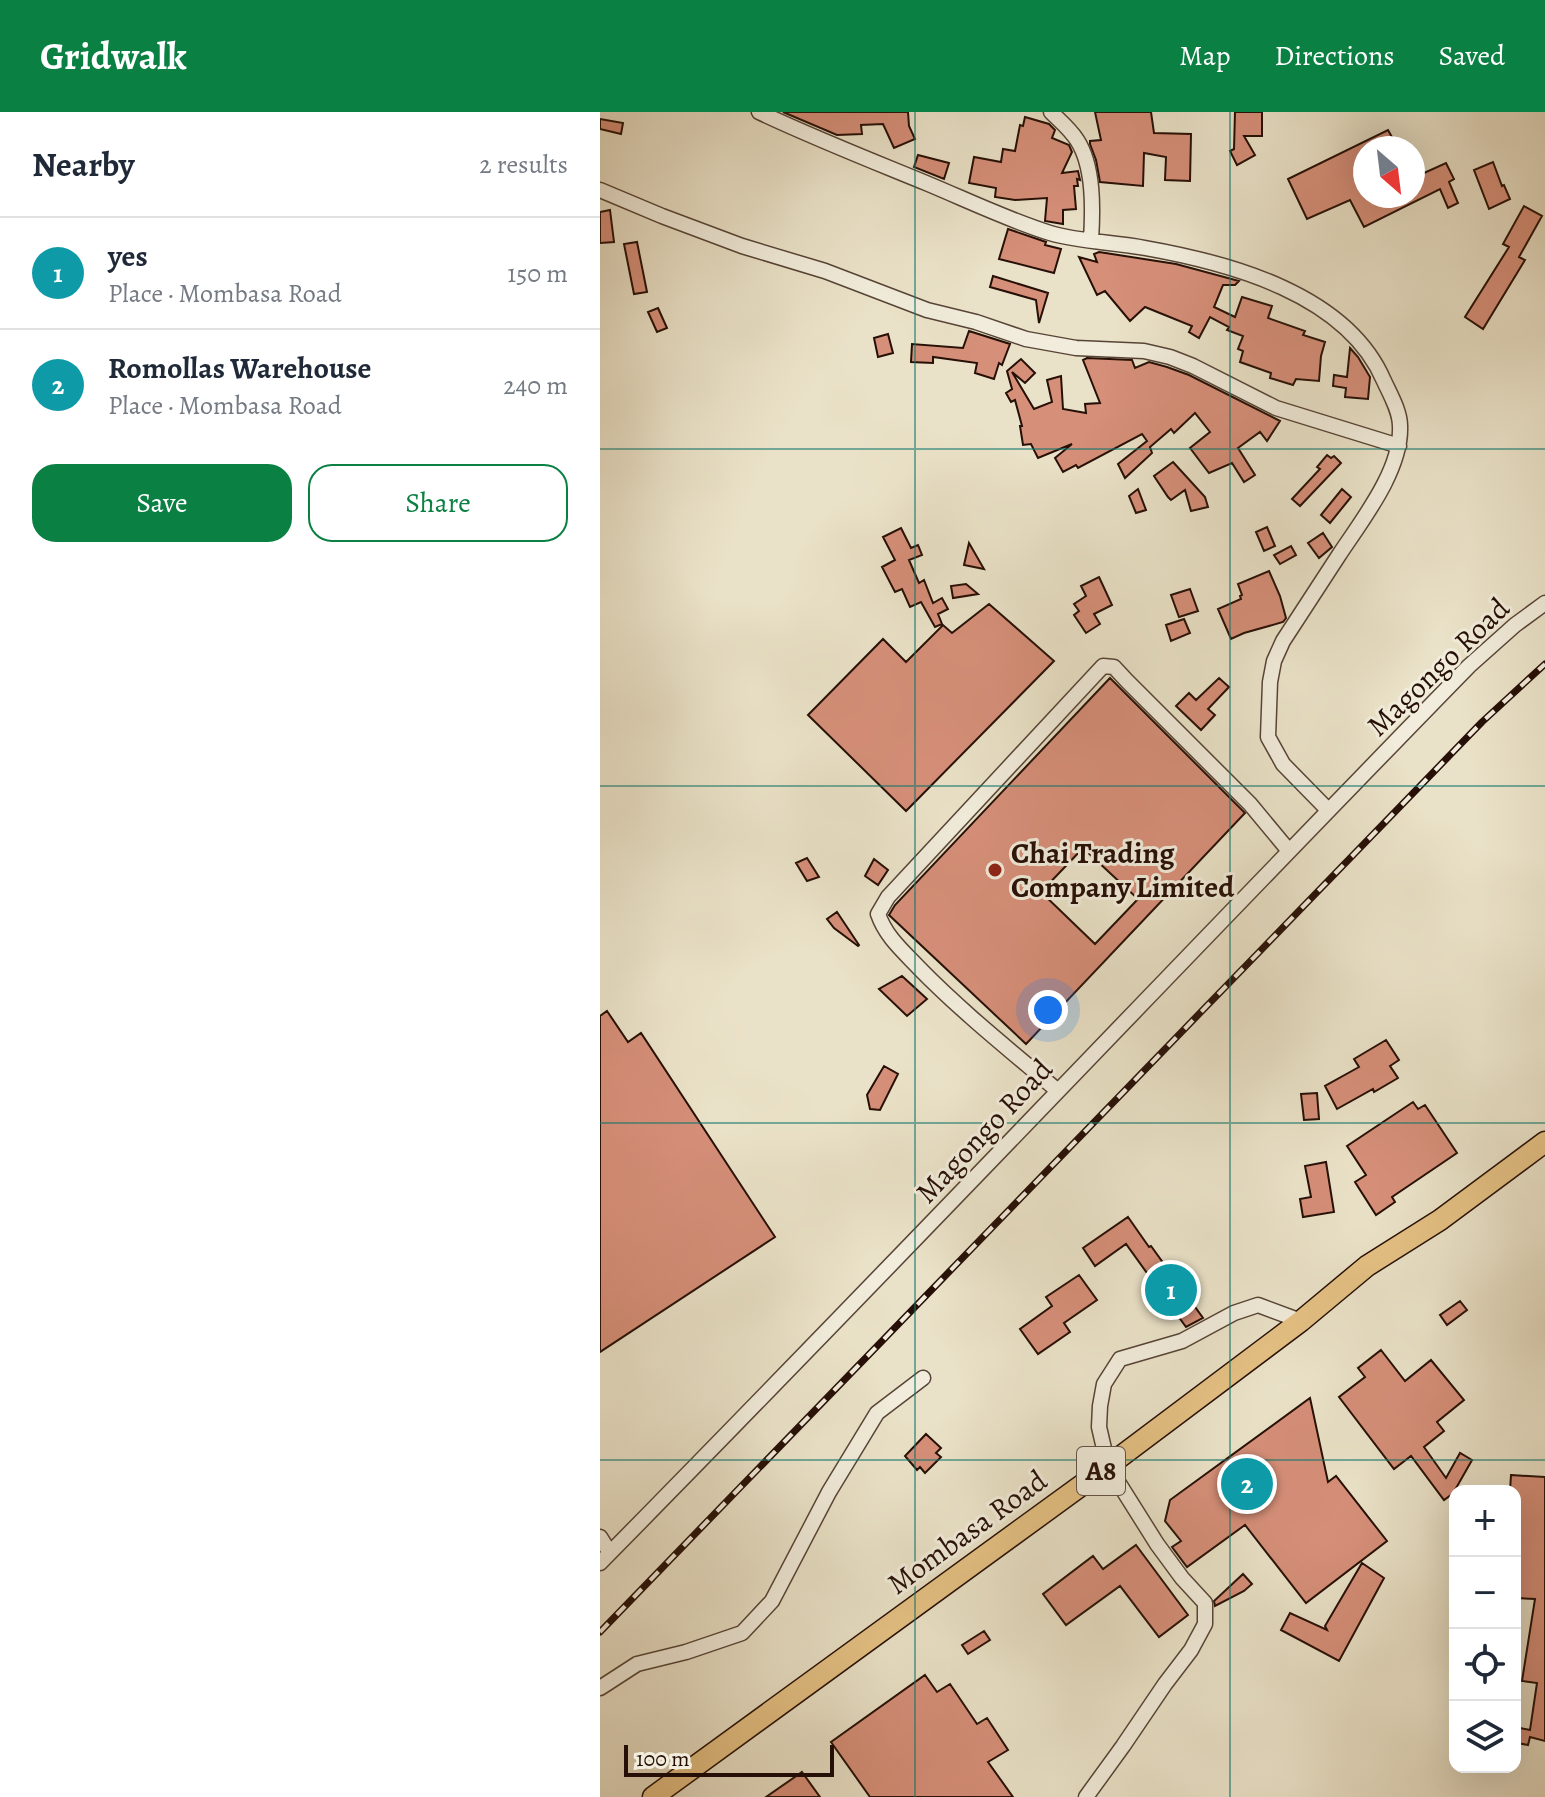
<!DOCTYPE html>
<html lang="en">
<head>
<meta charset="utf-8">
<style>
	body { margin:0; font-family:Alegreya,serif; background:#f2f2f3; color:#1f2937 }
	.controls { position:absolute; right:24px; bottom:24px; display:grid; overflow:hidden; border-radius:16px; box-shadow:0 8px 32px #0002 }
	.controls button { width:72px; height:72px; display:grid; place-items:center; padding:0; border:0; border-bottom:2px solid #e0e1e3; background:#fff; color:#1f2937; font:40px sans-serif }
	.compass { position:absolute; left:753px; top:24px; width:72px; height:72px; border-radius:50%; background:#fff; box-shadow:0 8px 32px #0002; rotate:152deg }
	.scale { position:absolute; left:24px; bottom:20px; width:210px; box-sizing:border-box; padding-left:8px; border:4px solid #260f06; border-top:0; font-size:22px; line-height:28px; white-space:nowrap; color:#260f06; -webkit-text-stroke:6px #f1ecdb; paint-order:stroke }
	.you { position:absolute; left:448px; top:898px; width:28px; height:28px; margin:-20px; border:6px solid #fff; border-radius:50%; background:#1a73e8; box-shadow:0 0 0 12px #1a73e833 }
	.badge { display:grid; place-items:center; width:52px; height:52px; border-radius:50%; background:#0b8043; color:#fff; font-size:26px; font-weight:700 }
	.pin { position:absolute; translate:-50% -50%; border:4px solid #fff; box-shadow:0 2px 8px #0006 }
	.list { margin:0; padding:0; list-style:none }
	h2 { display:flex; justify-content:space-between; align-items:center; height:104px; margin:0; padding:0 32px; font-size:34px }
	h2 small { font-size:26px; font-weight:400; color:#747a83 }
	.list li { display:grid; grid-template-columns:52px 1fr auto; gap:24px; align-items:center; box-sizing:border-box; height:112px; padding:0 32px; border-top:2px solid #e0e1e3 }
	.list b { display:block; font-size:30px; white-space:nowrap }
	.list p { margin:0; font-size:26px; white-space:nowrap; color:#747a83 }
	.list em { font-size:26px; font-style:normal; color:#747a83 }
	.actions { display:flex; gap:16px; padding:24px 32px }
	.actions a { flex:1; padding:18px 0; border:2px solid #0b8043; border-radius:24px; text-align:center; font-size:28px; color:#0b8043 }
	.actions .main { background:#0b8043; color:#fff }
	.icon { flex:none; width:44px; height:44px; fill:none; stroke:currentColor; stroke-width:2; stroke-linecap:round; stroke-linejoin:round }
	.map { position:relative; flex:none; width:945px; height:1685px; overflow:hidden }
	header { display:flex; align-items:center; gap:48px; box-sizing:border-box; height:112px; padding:0 40px; background:#0b8043; color:#fff }
	header strong { font-size:38px }
	nav { display:flex; gap:44px; margin-inline-start:auto; font-size:28px }
	main { display:flex }
	aside { flex:1; background:#fff }
	.map>svg:first-child { display:block }
	.building { fill:#d68f79; stroke:#260f06; stroke-width:2; fill-rule:evenodd }
	.lines { fill:none; stroke-linecap:round; stroke-linejoin:round }
	.minor-casing { stroke:#574436; stroke-width:17 }
	.highway-casing { stroke:#260f06; stroke-width:23 }
	.minor { stroke:#f1ecdb; stroke-width:14 }
	.highway { stroke:#e5c184; stroke-width:20 }
	.rail-casing { stroke:#260f06; stroke-width:7 }
	.rail { stroke:#f1ecdb; stroke-width:4; stroke-dasharray:12; stroke-linecap:butt }
	.grid { fill:none; stroke:#0f766e; stroke-width:2; stroke-opacity:0.55 }
	.poi-dot { fill:#8f2418; stroke:#f1ecdb; stroke-width:3 }
	.labels { text-anchor:middle; dominant-baseline:central; stroke-width:6; stroke-linejoin:round; paint-order:stroke }
	.shield { fill:#f1ecdb; stroke:#635146; stroke-width:2 }
	.shield-label { font-size:28px; font-weight:bold; fill:#260f06 }
	.street-label { font-size:30px; fill:#260f06; stroke:#f1ecdb }
	.poi-label { font-size:30px; font-weight:bold; fill:#260f06; stroke:#f1ecdb; text-anchor:start }
</style>
</head>
<body>
<header>
<strong>Gridwalk</strong>
<nav><a>Map</a><a>Directions</a><a>Saved</a></nav>
</header>
<main>
<aside>
<h2>Nearby<small>2 results</small></h2>
<ul class="list">
<li><span class="badge" style="background:#0f9aa8">1</span><div><b>yes</b><p>Place · Mombasa Road</p></div><em>150 m</em></li>
<li><span class="badge" style="background:#0f9aa8">2</span><div><b>Romollas Warehouse</b><p>Place · Mombasa Road</p></div><em>240 m</em></li>
</ul>
<div class="actions"><a class="main">Save</a><a>Share</a></div>
</aside>
<div class="map">
<svg width="945" height="1685" viewBox="0 0 945 1685">
	<rect width="100%" height="100%" fill="#eae2c8"/>
	<filter id="stains"><feTurbulence type="fractalNoise" baseFrequency=".0025" numOctaves="4"/><feColorMatrix values="0 0 0 0 .2 0 0 0 0 .09 0 0 0 0 .02 0 0 0 .5 -.17"/></filter>
	<radialGradient id="worn" r=".72"><stop offset=".6" stop-color="#630" stop-opacity="0"/><stop offset="1" stop-color="#630" stop-opacity=".3"/></radialGradient>
	<path class="building" d="M 183,0 L 308,0 L 309,14 L 315,27 L 294,36 L 283,12 L 261,13 L 262,22 L 237,23 Z
		M 495,0 L 551,0 L 554,21 L 591,22 L 590,69 L 565,68 L 566,45 L 544,41 L 543,74 L 500,70 L 496,48 L 490,32 L 490,29 L 501,28 Z
		M 635,0 L 662,0 L 662,24 L 644,24 L 655,43 L 637,53 L 630,39 L 634,37 Z
		M 425,5 L 449,12 L 455,18 L 452,26 L 469,33 L 472,40 L 462,61 L 478,59 L 480,68 L 477,67 L 478,74 L 474,74 L 476,97 L 463,98 L 463,112 L 445,109 L 447,86 L 415,88 L 395,85 L 396,76 L 369,71 L 374,45 L 401,50 L 403,37 L 415,39 L 420,13 L 423,14 Z
		M 0,7 L 23,11 L 21,22 L 0,17 Z
		M 788,18 L 798,36 L 765,36 L 765,84 L 813,84 L 813,66 L 846,51 L 854,67 L 849,70 L 858,91 L 848,96 L 840,77 L 764,115 L 750,88 L 707,107 L 688,67 Z
		M 318,43 L 349,51 L 344,67 L 314,55 Z
		M 893,50 L 902,74 L 904,73 L 910,87 L 889,97 L 874,58 Z
		M 924,94 L 942,104 L 919,145 L 925,148 L 883,217 L 865,205 L 909,135 L 903,132 Z
		M 10,98 L 14,130 L 0,131 L 0,100 Z
		M 408,117 L 446,130 L 445,133 L 461,137 L 454,161 L 399,147 Z
		M 37,130 L 47,180 L 34,182 L 24,132 Z
		M 499,140 L 576,152 L 639,169 L 635,173 L 623,173 L 614,195 L 635,205 L 642,185 L 672,194 L 668,206 L 705,219 L 703,223 L 725,230 L 721,244 L 719,269 L 696,267 L 693,273 L 670,266 L 671,261 L 640,250 L 643,239 L 638,237 L 643,224 L 627,218 L 629,215 L 610,205 L 599,226 L 589,220 L 592,214 L 545,195 L 530,209 L 505,179 L 497,183 L 479,145 L 497,150 L 494,142 Z
		M 393,164 L 448,181 L 439,211 L 436,188 L 390,175 Z
		M 58,196 L 67,216 L 57,220 L 48,200 Z
		M 369,219 L 410,232 L 402,253 L 399,251 L 394,267 L 375,261 L 377,251 L 333,245 L 333,251 L 311,250 L 312,232 L 363,236 Z
		M 288,222 L 293,241 L 278,245 L 274,226 Z
		M 750,236 L 758,245 L 770,265 L 768,287 L 745,285 L 746,276 L 733,274 L 734,263 L 747,265 Z
		M 487,246 L 532,248 L 535,256 L 549,250 L 567,255 L 589,263 L 680,309 L 667,329 L 660,320 L 638,336 L 655,363 L 644,370 L 632,351 L 609,361 L 590,336 L 610,320 L 595,301 L 574,321 L 571,317 L 550,335 L 552,341 L 525,366 L 518,352 L 547,329 L 542,322 L 478,356 L 476,353 L 463,360 L 455,346 L 472,332 L 438,346 L 431,332 L 423,333 L 420,314 L 422,314 L 415,288 L 411,290 L 406,281 L 412,277 L 407,259 L 421,247 L 435,261 L 425,271 L 412,260 L 434,297 L 452,290 L 447,268 L 461,264 L 463,297 L 486,301 L 485,292 L 500,291 L 483,248 Z
		M 727,343 L 731,346 L 734,344 L 741,351 L 700,394 L 692,387 L 720,357 L 717,355 Z
		M 573,350 L 605,385 L 608,395 L 591,399 L 585,378 L 571,388 L 568,385 L 554,364 Z
		M 538,377 L 546,398 L 536,401 L 529,384 Z
		M 742,377 L 751,385 L 730,411 L 721,403 Z
		M 667,415 L 675,434 L 664,439 L 656,420 Z
		M 301,416 L 311,436 L 318,433 L 322,443 L 309,448 L 319,471 L 324,468 L 333,491 L 342,486 L 348,497 L 338,502 L 342,512 L 335,515 L 321,490 L 310,495 L 302,477 L 295,480 L 282,455 L 295,448 L 283,425 Z
		M 723,421 L 732,435 L 719,446 L 708,431 Z
		M 369,431 L 384,457 L 364,453 Z
		M 691,434 L 696,443 L 680,452 L 674,443 Z
		M 669,459 L 680,484 L 686,506 L 683,510 L 644,521 L 631,527 L 618,497 L 641,487 L 640,484 L 642,483 L 638,472 Z
		M 499,465 L 512,493 L 494,502 L 500,512 L 486,521 L 474,503 L 479,499 L 474,492 L 486,484 L 481,474 Z
		M 366,472 L 378,482 L 353,486 L 351,474 Z
		M 590,477 L 598,499 L 579,505 L 571,483 Z
		M 389,492 L 454,549 L 306,699 L 208,603 L 283,527 L 306,550 L 343,513 L 352,521 Z
		M 584,507 L 590,521 L 571,529 L 566,513 Z
		M 510,566 L 645,701 L 426,932 L 289,803 L 295,793 ZM 483,736 L 538,787 L 495,832 L 441,780 Z
		M 619,566 L 629,575 L 608,597 L 615,603 L 601,618 L 576,594 L 589,581 L 596,588 Z
		M 207,746 L 219,765 L 207,769 L 196,751 Z
		M 274,747 L 288,758 L 278,773 L 265,764 Z
		M 237,800 L 259,833 L 258,834 L 234,816 L 227,807 Z
		M 302,864 L 327,887 L 307,904 L 279,877 Z
		M 7,899 L 28,930 L 41,921 L 175,1125 L 0,1240 L 0,904 Z
		M 786,928 L 799,948 L 790,954 L 798,966 L 774,980 L 773,977 L 737,997 L 725,974 L 759,955 L 754,947 Z
		M 284,954 L 298,962 L 280,998 L 270,997 L 267,983 Z
		M 717,981 L 719,1007 L 704,1008 L 701,982 Z
		M 813,990 L 818,997 L 825,993 L 857,1041 L 792,1085 L 795,1090 L 776,1103 L 755,1070 L 766,1063 L 747,1034 Z
		M 726,1050 L 734,1100 L 703,1105 L 700,1087 L 711,1085 L 705,1054 Z
		M 528,1105 L 549,1135 L 551,1134 L 603,1206 L 586,1215 L 526,1132 L 495,1154 L 483,1136 Z
		M 479,1163 L 497,1188 L 464,1211 L 470,1220 L 438,1242 L 420,1217 L 452,1194 L 446,1185 Z
		M 860,1189 L 867,1198 L 847,1213 L 840,1203 Z
		M 781,1238 L 805,1269 L 831,1248 L 864,1288 L 837,1310 L 844,1319 L 824,1335 L 846,1366 L 860,1341 L 872,1348 L 855,1378 L 855,1380 L 844,1388 L 811,1344 L 794,1357 L 739,1285 L 765,1265 L 758,1256 Z
		M 710,1286 L 728,1370 L 736,1364 L 787,1429 L 706,1491 L 645,1413 L 587,1455 L 572,1435 L 581,1429 L 565,1409 L 570,1388 Z
		M 326,1322 L 341,1336 L 336,1341 L 341,1345 L 325,1361 L 320,1355 L 317,1358 L 305,1344 Z
		M 911,1363 L 945,1365 L 945,1629 L 930,1625 L 928,1633 L 917,1631 L 920,1616 L 930,1618 L 937,1571 L 922,1569 L 935,1487 L 915,1486 L 915,1379 L 910,1379 Z
		M 536,1433 L 588,1503 L 559,1525 L 520,1474 L 466,1513 L 443,1482 L 493,1444 L 503,1457 Z
		M 762,1451 L 784,1466 L 739,1549 L 681,1518 L 690,1501 L 727,1518 L 725,1514 Z
		M 643,1462 L 652,1472 L 644,1479 L 615,1494 L 614,1489 Z
		M 384,1519 L 390,1528 L 368,1542 L 362,1533 Z
		M 325,1563 L 337,1580 L 350,1572 L 377,1612 L 387,1606 L 408,1638 L 388,1650 L 413,1685 L 270,1685 L 231,1630 Z
		M 202,1660 L 220,1685 L 166,1685 Z"/>
	<g class="lines">
		<defs>
			<path id="minor" d="M 159,0 C 214,26 270,48 326,71 C 367,88 408,108 450,121 C 480,130 514,130 545,136 C 630,151 747,182 784,269 C 790,282 800,299 800,314 C 802,358 762,408 739,443 C 720,472 701,501 683,529 L 674,549 L 670,570 L 668,625 L 683,652 L 728,698
				M 451,0 C 460,9 470,17 477,28 C 494,54 493,97 491,128
				M 0,78 L 62,104 L 142,134 L 225,159 L 327,198 L 376,210 L 426,227 L 476,236 L 544,239 L 570,245 L 593,254 L 676,296 L 799,334
				M 458,979 C 411,939 362,900 319,856 C 303,839 286,825 278,802 L 288,785 L 503,554 L 514,555 L 527,569 L 650,692 L 689,739
				M 0,1425 L 10,1441
				M 0,1451 C 292,1155 578,852 869,554 L 915,513 L 945,491
				M 0,1576 L 37,1552 L 86,1540 L 142,1521 L 172,1489 L 229,1380 L 277,1301 L 323,1266
				M 486,1685 L 523,1634 L 565,1572 L 591,1538 L 605,1512 L 605,1491 L 582,1466 L 557,1432 L 508,1354 L 499,1315 L 500,1294 L 504,1272 L 520,1247 L 582,1229 L 634,1201 L 658,1193 L 701,1209"/>
			<path id="highway" d="M 53,1685 L 508,1354 L 701,1209 L 767,1154 L 840,1108 L 945,1030"/>
		</defs>
		<use href="#minor" class="minor-casing"/>
		<use href="#highway" class="highway-casing"/>
		<use href="#minor" class="minor"/>
		<use href="#highway" class="highway"/>
		<defs>
			<path id="rail" d="M 0,1520 L 882,610 L 945,552"/>
		</defs>
		<use href="#rail" class="rail-casing"/>
		<use href="#rail" class="rail"/>
	</g>
	<path class="grid" d="M 315,0 L 315,1685M 630,0 L 630,1685M 0,337 L 945,337M 0,674 L 945,674M 0,1011 L 945,1011M 0,1348 L 945,1348"/>
	<circle class="poi-dot" cx="395" cy="758" r="8"/>
	<g class="labels">
		<rect class="shield" x="477" y="1335" width="48" height="48" rx="6"/>
		<g class="shield-label">
			<text x="501" y="1359">A8</text>
		</g>
		<g class="street-label">
			<text transform="translate(838 555) rotate(-44)">Magongo Road</text>
			<text transform="translate(384 1019) rotate(-47)">Magongo Road</text>
			<text transform="translate(367 1420) rotate(-36)">Mombasa Road</text>
		</g>
		<g class="poi-label">
			<text x="411" y="741">Chai Trading<tspan x="411" dy="34">Company Limited</tspan></text>
		</g>
	</g>
	<rect width="100%" height="100%" filter="url(#stains)"/>
	<rect width="100%" height="100%" fill="url(#worn)"/>
</svg>
<div class="controls">
<button>+</button>
<button>−</button>
<button><svg class="icon" aria-label="locate" viewBox="0 0 24 24"><circle cx="12" cy="12" r="6"/><path d="M12 2v4M12 18v4M2 12h4M18 12h4"/></svg></button>
<button><svg class="icon" aria-label="layers" viewBox="0 0 24 24"><path d="M12 4l9 5-9 5-9-5zM3 14l9 5 9-5"/></svg></button>
</div>
<svg class="compass" viewBox="-18 -18 36 36"><path d="M0-13l5 13h-10z" fill="#e53935"/><path d="M0 13l5-13h-10z" fill="#747a83"/></svg>
<div class="scale">100 m</div>
<div class="you"></div>
<div class="pin badge" style="left:571px;top:1178px;background:#0f9aa8">1</div>
<div class="pin badge" style="left:647px;top:1372px;background:#0f9aa8">2</div>
</div>
</main>
</body>
</html>
